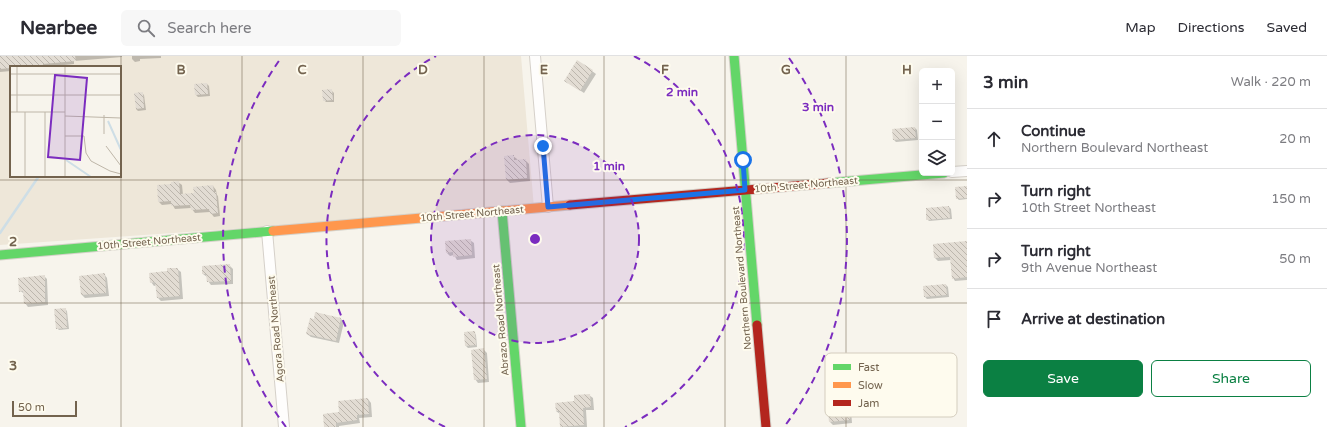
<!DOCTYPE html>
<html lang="en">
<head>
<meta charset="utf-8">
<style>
	body { margin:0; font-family:"Varela Round",sans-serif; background:#f7f7f7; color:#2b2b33 }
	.controls { position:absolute; right:12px; top:12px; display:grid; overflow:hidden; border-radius:6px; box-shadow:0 4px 16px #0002 }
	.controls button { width:36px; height:36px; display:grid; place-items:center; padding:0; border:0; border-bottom:1px solid #e1e1e2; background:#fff; color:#2b2b33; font:20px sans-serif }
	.scale { position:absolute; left:12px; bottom:10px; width:65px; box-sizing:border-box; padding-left:4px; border:2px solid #73634e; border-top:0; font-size:11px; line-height:14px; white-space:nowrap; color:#73634e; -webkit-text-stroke:3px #fefbee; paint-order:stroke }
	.stop { position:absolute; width:12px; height:12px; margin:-9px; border:3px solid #1a73e8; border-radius:50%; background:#fff }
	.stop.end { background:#1a73e8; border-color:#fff; box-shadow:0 1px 4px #0008 }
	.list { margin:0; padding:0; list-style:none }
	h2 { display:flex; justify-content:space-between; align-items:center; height:52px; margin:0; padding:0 16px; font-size:17px }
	h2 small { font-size:13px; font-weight:400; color:#7c7c81 }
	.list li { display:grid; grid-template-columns:26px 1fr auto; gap:12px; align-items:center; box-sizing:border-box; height:60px; padding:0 16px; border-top:1px solid #e1e1e2 }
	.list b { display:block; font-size:15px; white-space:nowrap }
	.list p { margin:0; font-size:13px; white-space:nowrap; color:#7c7c81 }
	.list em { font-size:13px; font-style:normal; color:#7c7c81 }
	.actions { display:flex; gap:8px; padding:12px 16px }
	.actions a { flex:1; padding:9px 0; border:1px solid #0b8043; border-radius:6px; text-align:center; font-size:14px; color:#0b8043 }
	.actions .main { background:#0b8043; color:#fff }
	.icon { flex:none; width:22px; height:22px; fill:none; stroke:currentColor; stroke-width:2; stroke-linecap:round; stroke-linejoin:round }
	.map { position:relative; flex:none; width:967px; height:371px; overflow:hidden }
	header { display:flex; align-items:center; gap:24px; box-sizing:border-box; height:56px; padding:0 20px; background:#fff; border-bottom:1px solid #e1e1e2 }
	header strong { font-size:19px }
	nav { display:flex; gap:22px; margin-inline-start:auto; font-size:14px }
	.search { width:280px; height:36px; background:#f7f7f7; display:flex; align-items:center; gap:10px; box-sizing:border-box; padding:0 14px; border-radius:6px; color:#7c7c81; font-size:15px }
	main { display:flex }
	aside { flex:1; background:#fff }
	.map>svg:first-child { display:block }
	.residential { fill:#eee7d9; fill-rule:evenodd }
	.shadow { fill:#0003 }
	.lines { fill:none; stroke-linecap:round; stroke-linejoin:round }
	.stream { stroke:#cedee6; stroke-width:2.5 }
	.building { fill:url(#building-back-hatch) }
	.street-casing { stroke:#d5d0c9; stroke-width:12 }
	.fast-casing { stroke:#d4d0c8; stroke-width:11 }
	.slow-casing { stroke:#d4d0c8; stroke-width:11 }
	.jam-casing { stroke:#d4d0c8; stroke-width:11 }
	.street { stroke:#fefdfc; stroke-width:10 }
	.fast { stroke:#63d668; stroke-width:9 }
	.slow { stroke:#ff974d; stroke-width:9 }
	.jam { stroke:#b3261e; stroke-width:9 }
	.route { stroke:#1a73e8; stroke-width:5 }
	.grid { fill:none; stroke:#73634e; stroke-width:1; stroke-opacity:0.55 }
	.ring { fill:none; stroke:#7b2cbf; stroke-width:2; stroke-dasharray:7 5 }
	.labels { text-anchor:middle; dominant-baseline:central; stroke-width:4; stroke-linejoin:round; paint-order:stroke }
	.street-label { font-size:10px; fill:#73634e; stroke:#fefbee }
	.inset-river { fill:none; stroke:#cedee6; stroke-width:2 }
	.inset-road { fill:none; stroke:#beb6a8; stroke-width:1 }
	.view { fill:#7b2cbf; fill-opacity:0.15; stroke:#7b2cbf; stroke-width:2 }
	.inset-edge { fill:none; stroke:#73634e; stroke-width:2 }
	.key { fill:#fefbee; stroke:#d4cdbe; stroke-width:1 }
	.key-label { font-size:11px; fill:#73634e }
	.grid-label { font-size:13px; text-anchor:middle; font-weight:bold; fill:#73634e; stroke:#fefbee; stroke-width:4; stroke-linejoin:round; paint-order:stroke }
	.centre { fill:#7b2cbf; stroke:#fefbee; stroke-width:2 }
	.ring-label { font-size:12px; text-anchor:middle; font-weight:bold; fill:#7b2cbf; stroke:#fefbee; stroke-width:4; stroke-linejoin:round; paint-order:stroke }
</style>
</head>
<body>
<header>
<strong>Nearbee</strong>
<div class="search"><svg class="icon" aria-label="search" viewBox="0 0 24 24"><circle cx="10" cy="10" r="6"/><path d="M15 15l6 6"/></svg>Search here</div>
<nav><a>Map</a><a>Directions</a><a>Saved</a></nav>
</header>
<main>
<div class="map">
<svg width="967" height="371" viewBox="0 0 967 371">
	<defs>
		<pattern id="building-back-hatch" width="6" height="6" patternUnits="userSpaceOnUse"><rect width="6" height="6" fill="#e2dcd3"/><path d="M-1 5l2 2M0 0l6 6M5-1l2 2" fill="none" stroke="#bcb6ad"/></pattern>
	</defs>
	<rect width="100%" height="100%" fill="#f7f4ec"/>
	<path class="residential" d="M 0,0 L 521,0 L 534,152 L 0,189 ZM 11,11 L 120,11 L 120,120 L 11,120 Z"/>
	<path class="shadow" d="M 0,0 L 122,0 L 122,1 L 74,5 L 74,8 L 46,11 L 11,11 L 11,15 L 0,16 Z
		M 132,0 L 161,0 L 161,2 L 140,3 L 140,5 L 135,6 L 132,3 Z
		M 592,15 L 596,18 L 584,37 L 566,25 Z
		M 207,28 L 209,30 L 210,40 L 198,41 L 196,39 Z
		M 332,35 L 334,37 L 334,46 L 326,46 L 324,44 Z
		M 142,37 L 144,39 L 146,54 L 138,55 L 136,53 Z
		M 915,72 L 917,74 L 918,84 L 896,86 L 894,84 L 893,74 Z
		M 513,100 L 517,103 L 517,105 L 525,104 L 529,108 L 530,125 L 510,127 L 507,124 Z
		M 178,126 L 182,129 L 183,139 L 195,138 L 213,130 L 216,134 L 217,139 L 218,140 L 220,160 L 214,161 L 210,156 L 195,157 L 191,152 L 175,153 L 172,148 L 162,149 L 159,146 L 158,130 L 172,129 Z
		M 967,131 L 967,143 L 959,144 L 957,142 Z
		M 949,151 L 951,153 L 952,163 L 929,165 L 927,163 Z
		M 470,184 L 474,187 L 475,202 L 457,204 L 454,199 L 450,200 L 447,197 Z
		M 967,186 L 967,224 L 955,225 L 953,222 L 951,204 L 938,205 L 935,202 Z
		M 229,209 L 233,213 L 233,228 L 211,229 L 208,225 L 207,221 L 203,218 Z
		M 177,213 L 181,216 L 183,243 L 161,245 L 158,242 L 157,229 L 154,230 L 151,226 L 168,216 Z
		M 104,218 L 107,222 L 109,240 L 85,242 L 82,239 Z
		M 44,220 L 47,223 L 48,249 L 28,251 L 25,247 L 25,238 L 20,235 Z
		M 946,229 L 948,231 L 949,241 L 927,243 L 925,241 Z
		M 65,253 L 67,255 L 69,273 L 59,274 L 57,272 Z
		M 341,263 L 344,266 L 339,287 L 311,281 L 307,278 Z
		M 474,276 L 476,279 L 477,291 L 468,292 L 466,290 Z
		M 484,294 L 487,297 L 489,326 L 478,327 L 475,323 Z
		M 847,337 L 850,340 L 852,367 L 833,369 L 830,366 Z
		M 589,339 L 593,342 L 594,354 L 586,354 L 587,371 L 562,371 L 560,358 L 556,355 Z
		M 368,343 L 371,347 L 372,361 L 359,362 L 360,367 L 339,370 L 339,371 L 325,371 Z"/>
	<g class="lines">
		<path class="stream" d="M 0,177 L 39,120"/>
	</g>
	<path class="building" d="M 0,0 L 75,0 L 76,5 L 43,8 L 43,11 L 11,11 L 11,12 L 0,13 Z
		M 577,4 L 593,14 L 580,35 L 564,25 Z
		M 207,27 L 208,38 L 195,39 L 194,28 Z
		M 332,33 L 333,44 L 323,45 L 322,34 Z
		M 143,36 L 144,52 L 136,53 L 134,37 Z
		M 915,71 L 916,82 L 893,84 L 892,73 Z
		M 514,99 L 514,104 L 526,103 L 527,122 L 506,124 L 504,100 Z
		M 179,125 L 180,138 L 194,137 L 193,131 L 213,129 L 214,136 L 216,136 L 218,157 L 210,158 L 209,153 L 191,154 L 190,149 L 171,150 L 171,145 L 158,146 L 157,129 L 171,128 L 171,126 Z
		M 967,130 L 967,142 L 956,143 L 955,131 Z
		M 949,150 L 950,162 L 926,164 L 926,152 Z
		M 471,183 L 472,199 L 453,201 L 453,196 L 446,197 L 445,185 Z
		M 967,185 L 967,221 L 952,223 L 950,201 L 934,202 L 933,188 Z
		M 230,208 L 231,225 L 207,226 L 206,218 L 202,218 L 202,210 Z
		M 167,212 L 178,212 L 180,240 L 157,242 L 155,226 L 150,227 L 149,217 L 167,215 Z
		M 105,217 L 106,237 L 81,239 L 79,220 Z
		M 45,219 L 45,246 L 24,248 L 23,235 L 19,236 L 18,222 Z
		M 946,228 L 947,239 L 924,241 L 923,230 Z
		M 66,252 L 67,272 L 56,273 L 54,253 Z
		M 315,256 L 341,262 L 336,285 L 306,278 L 310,262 L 314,263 Z
		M 475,275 L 476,289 L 465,290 L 464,276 Z
		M 484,292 L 487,323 L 474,324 L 471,294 Z
		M 847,336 L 850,364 L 829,366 L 826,338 Z
		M 590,338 L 591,351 L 583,352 L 584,369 L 560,371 L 559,355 L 556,355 L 555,347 L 574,345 L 574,339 Z
		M 368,342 L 369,358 L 357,359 L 357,364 L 336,367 L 336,371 L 324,371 L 323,358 L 339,356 L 338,345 Z"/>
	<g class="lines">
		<defs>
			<path id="street" d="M 535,0 L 548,151
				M 952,116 L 967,115
				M 267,175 L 284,371"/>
			<path id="fast" d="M 734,0 L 757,269
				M 829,127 L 944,117
				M 502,155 L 521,371
				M 0,199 L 273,175"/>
			<path id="slow" d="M 273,175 L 570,149"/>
			<path id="jam" d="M 570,149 L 829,127
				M 757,269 L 766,371"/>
		</defs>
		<use href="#street" class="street-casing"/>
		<use href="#fast" class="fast-casing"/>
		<use href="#slow" class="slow-casing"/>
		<use href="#jam" class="jam-casing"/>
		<use href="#street" class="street"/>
		<use href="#fast" class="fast"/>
		<use href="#slow" class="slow"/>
		<use href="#jam" class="jam"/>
	</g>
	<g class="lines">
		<path class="route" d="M 543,90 L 548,151 L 745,134 L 743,104"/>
	</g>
	<path class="grid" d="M 121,0 L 121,371M 242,0 L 242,371M 363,0 L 363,371M 484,0 L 484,371M 604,0 L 604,371M 725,0 L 725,371M 846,0 L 846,371M 0,124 L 967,124M 0,247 L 967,247"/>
	<circle cx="535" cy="183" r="104" fill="#7b2cbf" fill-opacity=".12"/>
	<g class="ring">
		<circle cx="535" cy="183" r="104"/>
		<path d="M445 371A208 208 0 0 1 436 0M634 0A208 208 0 0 1 625 371"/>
		<path d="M286 371A312 312 0 0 1 281 2M789 2A312 312 0 0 1 784 371"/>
	</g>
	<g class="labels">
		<g class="street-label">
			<text transform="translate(806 129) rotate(-5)">10th Street Northeast</text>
			<text transform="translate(472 158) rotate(-5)">10th Street Northeast</text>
			<text transform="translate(149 186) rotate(-5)">10th Street Northeast</text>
			<text transform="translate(742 222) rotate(-95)">Northern Boulevard Northeast</text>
			<text transform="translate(501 264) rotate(-95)">Abrazo Road Northeast</text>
			<text transform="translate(276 273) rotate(-95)">Agora Road Northeast</text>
		</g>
	</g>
	<g transform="translate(10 10)">
		<rect width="111" height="111" fill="#f7f4ec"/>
		<path class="inset-river" d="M 98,55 L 111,84M 56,94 L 81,111"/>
		<path class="inset-road" d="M 7,0 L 7,46M 111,7 L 111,29M 0,8 L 111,8M 0,29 L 111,29M 0,46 L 55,46M 15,46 L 15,111M 35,46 L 35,111M 55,50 L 111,52M 94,68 L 94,49M 55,70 L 74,70 L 76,87 L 81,95 L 100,105 L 111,108M 96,80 L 111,100M 55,111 L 55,0"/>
		<path class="view" d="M 45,9 L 77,12 L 70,94 L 38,91 Z"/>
		<rect width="111" height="111" class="inset-edge"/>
	</g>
	<rect x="825" y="297" width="132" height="64" rx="6" class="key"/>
	<rect x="833" y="308" width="18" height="6" fill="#63d668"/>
	<rect x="833" y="326" width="18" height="6" fill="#ff974d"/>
	<rect x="833" y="344" width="18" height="6" fill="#b3261e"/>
	<g class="key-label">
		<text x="858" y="315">Fast</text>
		<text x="858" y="333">Slow</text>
		<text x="858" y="351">Jam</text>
	</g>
	<g class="grid-label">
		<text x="181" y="18">B</text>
		<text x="302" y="18">C</text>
		<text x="423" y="18">D</text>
		<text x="544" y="18">E</text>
		<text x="665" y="18">F</text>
		<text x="786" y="18">G</text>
		<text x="907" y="18">H</text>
		<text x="13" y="190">2</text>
		<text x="13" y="314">3</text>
	</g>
	<circle cx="535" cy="183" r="6" class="centre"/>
	<g class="ring-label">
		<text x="682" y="40">2 min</text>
		<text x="818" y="55">3 min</text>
		<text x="609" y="114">1 min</text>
	</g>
</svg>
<div class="controls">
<button>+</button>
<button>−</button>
<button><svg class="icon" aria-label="layers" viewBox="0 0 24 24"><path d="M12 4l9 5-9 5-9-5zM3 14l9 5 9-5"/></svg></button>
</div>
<div class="scale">50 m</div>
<div class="stop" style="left:743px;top:104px"></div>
<div class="stop end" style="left:543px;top:90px"></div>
</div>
<aside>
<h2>3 min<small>Walk · 220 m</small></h2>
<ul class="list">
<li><svg class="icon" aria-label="ahead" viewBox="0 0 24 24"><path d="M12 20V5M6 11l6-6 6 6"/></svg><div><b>Continue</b><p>Northern Boulevard Northeast</p></div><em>20 m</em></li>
<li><svg class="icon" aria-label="right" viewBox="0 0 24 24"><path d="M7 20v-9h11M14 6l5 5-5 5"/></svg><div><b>Turn right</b><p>10th Street Northeast</p></div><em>150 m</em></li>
<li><svg class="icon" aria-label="right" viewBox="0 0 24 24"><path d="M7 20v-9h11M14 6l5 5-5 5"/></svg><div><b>Turn right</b><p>9th Avenue Northeast</p></div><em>50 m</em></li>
<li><svg class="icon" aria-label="arrive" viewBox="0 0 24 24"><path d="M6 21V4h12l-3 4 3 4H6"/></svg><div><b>Arrive at destination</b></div></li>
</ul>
<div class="actions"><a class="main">Save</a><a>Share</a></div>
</aside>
</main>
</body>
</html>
